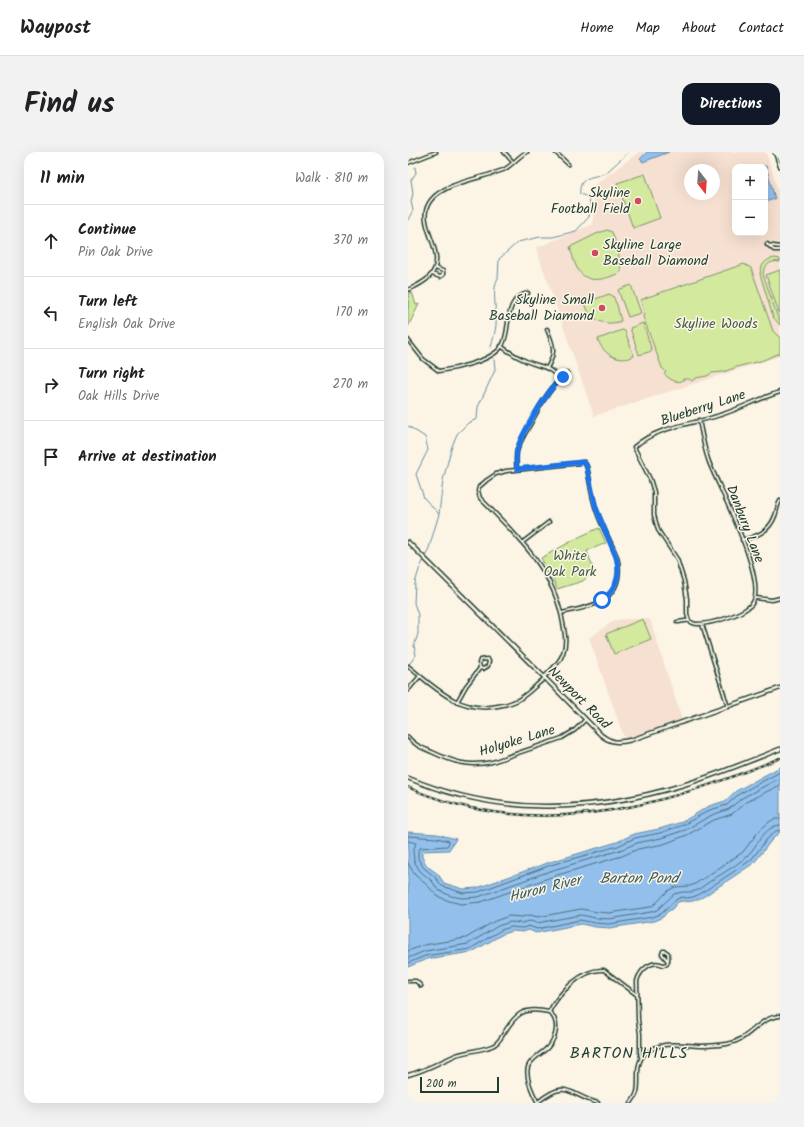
<!DOCTYPE html>
<html lang="en">
<head>
<meta charset="utf-8">
<style>
	body { margin:0; font-family:Kalam,sans-serif; background:#f2f2f2; color:#202124 }
	.controls { position:absolute; right:12px; top:12px; display:grid; overflow:hidden; border-radius:8px; box-shadow:0 4px 16px #0002 }
	.controls button { width:36px; height:36px; display:grid; place-items:center; padding:0; border:0; border-bottom:1px solid #e0e0e0; background:#fff; color:#202124; font:20px sans-serif }
	.compass { position:absolute; left:276px; top:12px; width:36px; height:36px; border-radius:50%; background:#fff; box-shadow:0 4px 16px #0002; rotate:163deg }
	.scale { position:absolute; left:12px; bottom:10px; width:79px; box-sizing:border-box; padding-left:4px; border:2px solid #1f3d34; border-top:0; font-size:11px; line-height:14px; white-space:nowrap; color:#1f3d34; -webkit-text-stroke:3px #fcf5e5; paint-order:stroke }
	.stop { position:absolute; width:12px; height:12px; margin:-9px; border:3px solid #1a73e8; border-radius:50%; background:#fff }
	.stop.end { background:#1a73e8; border-color:#fff; box-shadow:0 1px 4px #0008 }
	.list { margin:0; padding:0; list-style:none }
	h2 { display:flex; justify-content:space-between; align-items:center; height:52px; margin:0; padding:0 16px; font-size:17px }
	h2 small { font-size:13px; font-weight:400; color:#757577 }
	.list li { display:grid; grid-template-columns:26px 1fr auto; gap:12px; align-items:center; box-sizing:border-box; height:72px; padding:0 16px; border-top:1px solid #e0e0e0 }
	.list b { display:block; font-size:15px; white-space:nowrap }
	.list p { margin:0; font-size:13px; white-space:nowrap; color:#757577 }
	.list em { font-size:13px; font-style:normal; color:#757577 }
	.icon { flex:none; width:22px; height:22px; fill:none; stroke:currentColor; stroke-width:2; stroke-linecap:round; stroke-linejoin:round }
	.map { position:relative; flex:none; width:372px; height:951px; overflow:hidden; border-radius:12px }
	header { display:flex; align-items:center; gap:24px; box-sizing:border-box; height:56px; padding:0 20px; background:#fff; border-bottom:1px solid #e0e0e0 }
	header strong { font-size:19px }
	nav { display:flex; gap:22px; margin-inline-start:auto; font-size:14px }
	.intro { display:flex; align-items:center; justify-content:space-between; box-sizing:border-box; height:96px; padding:0 24px }
	h1 { margin:0; font-size:28px }
	.button { padding:10px 18px; border-radius:12px; background:#111827; color:#fff; font-size:14px; font-weight:700 }
	main { display:flex; gap:24px; padding:0 24px }
	aside { flex:1; background:#fff; border-radius:12px; box-shadow:0 4px 16px #0002 }
	.map>svg:first-child { display:block }
	.built { fill:#f6e0d1; fill-rule:evenodd }
	.green { fill:#d3e99e; stroke:#799369 }
	.water { fill:#92bfec; stroke:#648ba2 }
	.lines { fill:none; stroke-linecap:round; stroke-linejoin:round }
	.shore { stroke:#4d717e; stroke-width:1 }
	.stream { stroke:#648ba2; stroke-width:1 }
	.minor-casing { stroke:#1f3d34; stroke-width:5 }
	.tertiary-casing { stroke:#1f3d34; stroke-width:5.5 }
	.minor { stroke:#fcf5e5; stroke-width:2 }
	.tertiary { stroke:#fcf5e5; stroke-width:2.5 }
	.rail-casing { stroke:#1f3d34; stroke-width:2.5 }
	.rail { stroke:#fcf5e5; stroke-width:1; stroke-dasharray:3; stroke-linecap:butt }
	.route { stroke:#1a73e8; stroke-width:5 }
	.poi-dot { fill:#d1495b; stroke:#fcf5e5; stroke-width:1.5 }
	.labels { text-anchor:middle; dominant-baseline:central; stroke-width:3; stroke-linejoin:round; paint-order:stroke }
	.poi-label { font-size:14px; fill:#1f3d34; stroke:#fcf5e5; text-anchor:end }
	.park-label { font-size:14px; fill:#435f49; stroke:#fcf5e5 }
	.street-label { font-size:14px; fill:#1f3d34; stroke:#fcf5e5 }
	.water-label { font-size:15px; font-style:italic; fill:#3c5e62; stroke:#fcf5e5 }
	.quarter-label { font-size:16px; letter-spacing:1px; fill:#1f3d34; stroke:#fcf5e5 }
</style>
</head>
<body>
<header>
<strong>Waypost</strong>
<nav><a>Home</a><a>Map</a><a>About</a><a>Contact</a></nav>
</header>
<div class="intro"><h1>Find us</h1><a class="button">Directions</a></div>
<main>
<aside>
<h2>11 min<small>Walk · 810 m</small></h2>
<ul class="list">
<li><svg class="icon" aria-label="ahead" viewBox="0 0 24 24"><path d="M12 20V5M6 11l6-6 6 6"/></svg><div><b>Continue</b><p>Pin Oak Drive</p></div><em>370 m</em></li>
<li><svg class="icon" aria-label="left" viewBox="0 0 24 24"><path d="M17 20v-9H6M10 6l-5 5 5 5"/></svg><div><b>Turn left</b><p>English Oak Drive</p></div><em>170 m</em></li>
<li><svg class="icon" aria-label="right" viewBox="0 0 24 24"><path d="M7 20v-9h11M14 6l5 5-5 5"/></svg><div><b>Turn right</b><p>Oak Hills Drive</p></div><em>270 m</em></li>
<li><svg class="icon" aria-label="arrive" viewBox="0 0 24 24"><path d="M6 21V4h12l-3 4 3 4H6"/></svg><div><b>Arrive at destination</b></div></li>
</ul>
</aside>
<div class="map">
<svg width="372" height="951" viewBox="0 0 372 951">
	<rect width="100%" height="100%" fill="#fcf5e5"/>
	<filter id="ink" filterUnits="userSpaceOnUse"><feTurbulence type="fractalNoise" baseFrequency=".025" numOctaves="2"/><feDisplacementMap in="SourceGraphic" scale="8" xChannelSelector="R" yChannelSelector="G"/><feConvolveMatrix kernelMatrix="1 2 1 2 8 2 1 2 1" color-interpolation-filters="sRGB"/></filter>
	<g filter="url(#ink)">
		<path class="built" d="M 231,0 L 358,0 L 372,45 L 372,204 L 186,264 L 128,96 L 185,72 L 185,34 ZM 327,15 L 357,15 L 357,81 L 327,81 ZM 282,18 L 306,18 L 306,42 L 282,42 Z
			M 220,467 L 242,467 L 274,568 L 217,588 L 181,486 L 207,468 Z"/>
		<path class="green" d="M 237,22 L 252,66 L 225,76 L 209,31 Z
			M 199,78 L 204,80 C 209,93 212,106 213,120 C 197,128 177,134 168,114 C 165,108 164,101 162,95 L 188,82 Z
			M 367,106 L 372,107 L 372,110 C 363,108 356,113 355,122 L 369,163 L 372,169 L 372,173 L 365,165 L 352,122 C 353,112 358,107 367,106 Z
			M 336,112 L 343,116 L 365,179 L 372,186 L 372,201 L 353,209 L 332,214 L 315,220 L 304,221 L 299,224 L 288,226 L 284,229 L 281,227 L 275,227 L 274,229 C 266,231 262,227 256,222 L 258,220 L 254,216 L 235,165 L 236,161 L 233,149 L 234,147 L 237,147 L 237,146 Z
			M 372,118 L 372,164 L 358,123 Z
			M 223,133 L 233,161 L 220,165 L 210,138 Z
			M 4,140 L 8,153 L 11,152 L 0,175 L 0,142 Z
			M 201,142 L 205,144 L 209,153 L 213,169 C 197,175 181,168 177,151 Z
			M 235,171 L 244,199 L 231,203 L 222,176 Z
			M 214,178 L 217,179 L 226,204 C 211,212 194,202 190,187 Z
			M 191,376 L 198,391 L 179,399 L 186,419 L 175,429 L 149,437 L 146,429 L 133,406 L 173,384 Z
			M 235,467 L 243,487 L 206,502 L 198,482 Z"/>
		<path class="water" d="M 239,0 L 261,0 L 235,10 L 232,7 Z
			M 358,14 L 367,47 L 357,50 L 357,15 L 342,15 Z
			M 372,615 L 372,680 L 362,690 L 346,711 L 295,745 C 288,748 282,751 275,749 L 270,750 L 264,757 L 259,760 L 255,765 L 246,769 L 202,776 L 187,775 L 173,772 L 128,781 L 121,778 L 115,780 L 104,779 L 95,782 L 64,800 L 19,807 L 0,815 L 0,680 L 29,682 L 48,687 L 41,698 L 14,699 L 14,705 L 19,714 L 30,722 L 36,731 L 55,737 L 69,736 L 142,710 L 209,690 L 226,682 L 251,677 L 274,670 L 301,654 L 317,649 L 328,639 Z"/>
		<g class="lines">
			<path class="shore" d="M 0,684 L 29,686 L 41,689 L 41,691 L 39,694 L 12,696 L 10,700 L 10,707 L 16,716 L 27,725 L 34,734 L 55,741 L 70,740 L 143,713 L 210,694 L 227,686 L 252,681 L 275,673 L 302,658 L 319,653 L 331,642 L 372,620
				M 0,689 L 8,691 L 5,699 L 6,709 L 12,719 L 24,729 L 30,738 L 43,744 L 54,746 L 70,745 L 145,718 L 212,698 L 229,691 L 253,686 L 277,678 L 304,663 L 321,657 L 334,646 L 372,626
				M 0,711 L 7,723 L 19,733 L 29,744 L 41,749 L 53,752 L 73,750 L 146,724 L 214,704 L 230,697 L 256,692 L 279,683 L 306,668 L 324,662 L 338,650 L 372,633
				M 0,799 L 16,793 L 58,786 L 87,769 L 101,764 L 114,765 L 122,763 L 130,765 L 173,757 L 189,760 L 201,761 L 242,755 C 251,751 256,740 265,736 C 272,733 280,736 287,732 L 335,700 L 350,680 L 361,670 L 366,667 L 372,667
				M 0,806 L 17,799 L 60,792 L 90,774 L 102,770 L 114,771 L 122,769 L 129,771 L 173,763 L 188,766 L 201,767 L 243,760 L 249,758 L 266,742 L 274,740 L 284,740 L 290,738 C 305,726 325,717 339,704 C 349,695 356,674 372,673
				M 0,811 L 17,804 L 62,797 L 93,778 L 103,775 L 115,776 L 121,774 L 129,777 L 172,768 L 187,771 L 201,772 L 244,765 L 253,762 L 269,747 L 274,745 L 279,746 L 285,745 L 292,742 L 343,708 L 359,687 L 368,679 L 372,678"/>
			<path class="stream" d="M 0,2 L 2,6
				M 0,68 L 5,58 L 3,50 L 5,41 L 3,28 L 8,21 L 7,15
				M 0,144 L 0,156
				M 83,195 C 85,188 87,181 88,173 C 89,160 83,137 90,126 L 91,107 L 110,90 L 132,85 L 145,85 L 168,79 L 181,65 L 183,55 L 180,45 L 172,42 C 170,21 190,27 200,19 C 207,13 214,6 221,0
				M 0,274 L 17,285 L 20,298 L 8,322 L 16,346 L 31,362
				M 0,514 L 8,503 L 6,494 L 10,482 L 10,463 L 6,451 L 7,431 L 11,418 L 21,396 L 31,362 L 35,328 L 44,294 L 49,282 L 60,271 L 69,267 L 70,255 L 87,218 L 86,207"/>
			<defs>
				<path id="minor" d="M 96,0 L 105,10
					M 147,0 L 160,12
					M 0,11 L 28,0
					M 359,92 L 366,98 L 372,98
					M 359,93 L 372,95
					M 24,122 L 32,125 L 35,123 L 35,119 L 27,116
					M 0,138 C 6,135 13,132 19,127 C 46,103 3,73 23,48 C 36,31 75,26 95,18 C 104,14 110,4 119,0
					M 0,188 L 15,207 L 31,219 C 47,217 84,209 94,194 C 104,177 94,147 120,141
					M 93,194 C 101,200 109,205 118,209 C 134,216 140,213 152,227
					M 139,216 C 149,199 145,193 139,177
					M 109,317 C 108,311 108,305 109,299 C 112,289 118,280 123,271 C 133,252 142,235 159,221
					M 334,388 C 349,384 361,380 367,364 C 369,359 369,354 372,349
					M 115,390 L 141,370
					M 348,446 L 364,448 L 372,446
					M 281,469 L 279,462 L 279,447 L 276,429 L 269,407 L 250,378 L 246,363 L 246,340 L 242,327 L 226,295 C 250,274 283,273 312,263 C 332,257 352,246 372,240
					M 269,470 C 272,470 278,468 281,469 C 284,470 285,472 289,472 C 304,472 333,463 343,453 C 363,433 310,334 301,310 C 296,297 294,282 291,268
					M 294,472 L 320,555
					M 0,514 C 27,536 52,562 90,554 C 97,553 104,551 110,548 C 120,542 128,533 137,526
					M 136,525 C 143,518 152,511 155,501 C 159,491 157,482 155,471 C 146,417 108,383 72,346 L 70,339 L 71,335 L 79,328 L 88,322 L 98,319 L 172,311 L 176,310 L 179,315 C 182,329 183,344 188,357 C 193,374 203,389 209,405 C 211,412 211,419 210,426 C 205,453 175,456 153,461
					M 0,538 L 12,524
					M 49,550 L 58,534 L 72,516 L 75,517 L 80,514 L 81,509 L 79,507 L 72,508 L 71,511 L 72,516
					M 0,585 C 6,593 15,596 24,600 C 45,610 60,615 84,610 L 154,586 L 167,578 L 177,568
					M 0,829 L 8,829 L 13,834
					M 233,905 L 232,900 L 232,882 L 230,868 L 229,829 C 232,818 244,807 255,813 L 259,812 C 260,808 261,805 260,801 L 257,799 L 255,799 L 254,802 L 260,809
					M 0,923 C 17,919 32,910 48,903 C 59,899 72,899 84,894 C 90,892 93,886 96,881 C 109,860 116,855 141,860 C 150,842 174,816 196,818 L 229,843
					M 130,950 C 159,926 161,943 190,951
					M 130,951 C 125,942 117,926 120,915 C 123,906 134,902 140,895 C 149,885 152,869 141,860
					M 223,951 C 225,948 228,944 229,940 C 232,928 226,912 237,902 C 252,888 273,893 292,894 C 301,894 311,893 319,892 C 341,889 350,865 372,864"/>
				<path id="tertiary" d="M 367,0 L 372,14
					M 0,390 L 136,525 L 193,583 C 203,591 210,591 223,588 L 372,536
					M 0,626 C 91,664 182,661 275,633 C 308,623 340,610 372,597"/>
			</defs>
			<use href="#minor" class="minor-casing"/>
			<use href="#tertiary" class="tertiary-casing"/>
			<use href="#minor" class="minor"/>
			<use href="#tertiary" class="tertiary"/>
			<defs>
				<path id="rail" d="M 0,635 C 20,645 42,651 63,656 C 171,679 273,647 372,606"/>
			</defs>
			<use href="#rail" class="rail-casing"/>
			<use href="#rail" class="rail"/>
		</g>
	</g>
	<g class="lines" filter="url(#ink)">
		<path class="route" d="M 155,225 C 140,237 114,280 109,298 C 108,304 108,311 109,317 L 174,310 L 178,312 L 188,356 L 208,405 C 213,423 209,437 194,448"/>
	</g>
	<g class="poi-dot">
		<circle cx="230" cy="49" r="4"/>
		<circle cx="187" cy="101" r="4"/>
		<circle cx="194" cy="156" r="4"/>
	</g>
	<g class="labels">
		<g class="poi-label">
			<text x="222" y="41">Skyline<tspan x="222" dy="16">Football Field</tspan></text>
			<text x="195" y="93" text-anchor="start">Skyline Large<tspan x="195" dy="16">Baseball Diamond</tspan></text>
			<text x="186" y="148">Skyline Small<tspan x="186" dy="16">Baseball Diamond</tspan></text>
		</g>
		<g class="park-label">
			<text x="308" y="172">Skyline Woods</text>
			<text x="162" y="404">White<tspan x="162" dy="16">Oak Park</tspan></text>
		</g>
		<g class="street-label">
			<text transform="translate(295 256) rotate(-18)">Blueberry Lane</text>
			<text transform="translate(337 372) rotate(69)">Danbury Lane</text>
			<text transform="translate(171 546) rotate(45)">Newport Road</text>
			<text transform="translate(109 589) rotate(-17)">Holyoke Lane</text>
		</g>
		<g class="water-label">
			<text x="231" y="727">Barton Pond</text>
			<text transform="translate(137 737) rotate(-14)">Huron River</text>
		</g>
		<g class="quarter-label">
			<text x="221" y="901">BARTON HILLS</text>
		</g>
	</g>
</svg>
<div class="controls">
<button>+</button>
<button>−</button>
</div>
<svg class="compass" viewBox="-18 -18 36 36"><path d="M0-13l5 13h-10z" fill="#e53935"/><path d="M0 13l5-13h-10z" fill="#757577"/></svg>
<div class="scale">200 m</div>
<div class="stop" style="left:194px;top:448px"></div>
<div class="stop end" style="left:155px;top:225px"></div>
</div>
</main>
</body>
</html>
